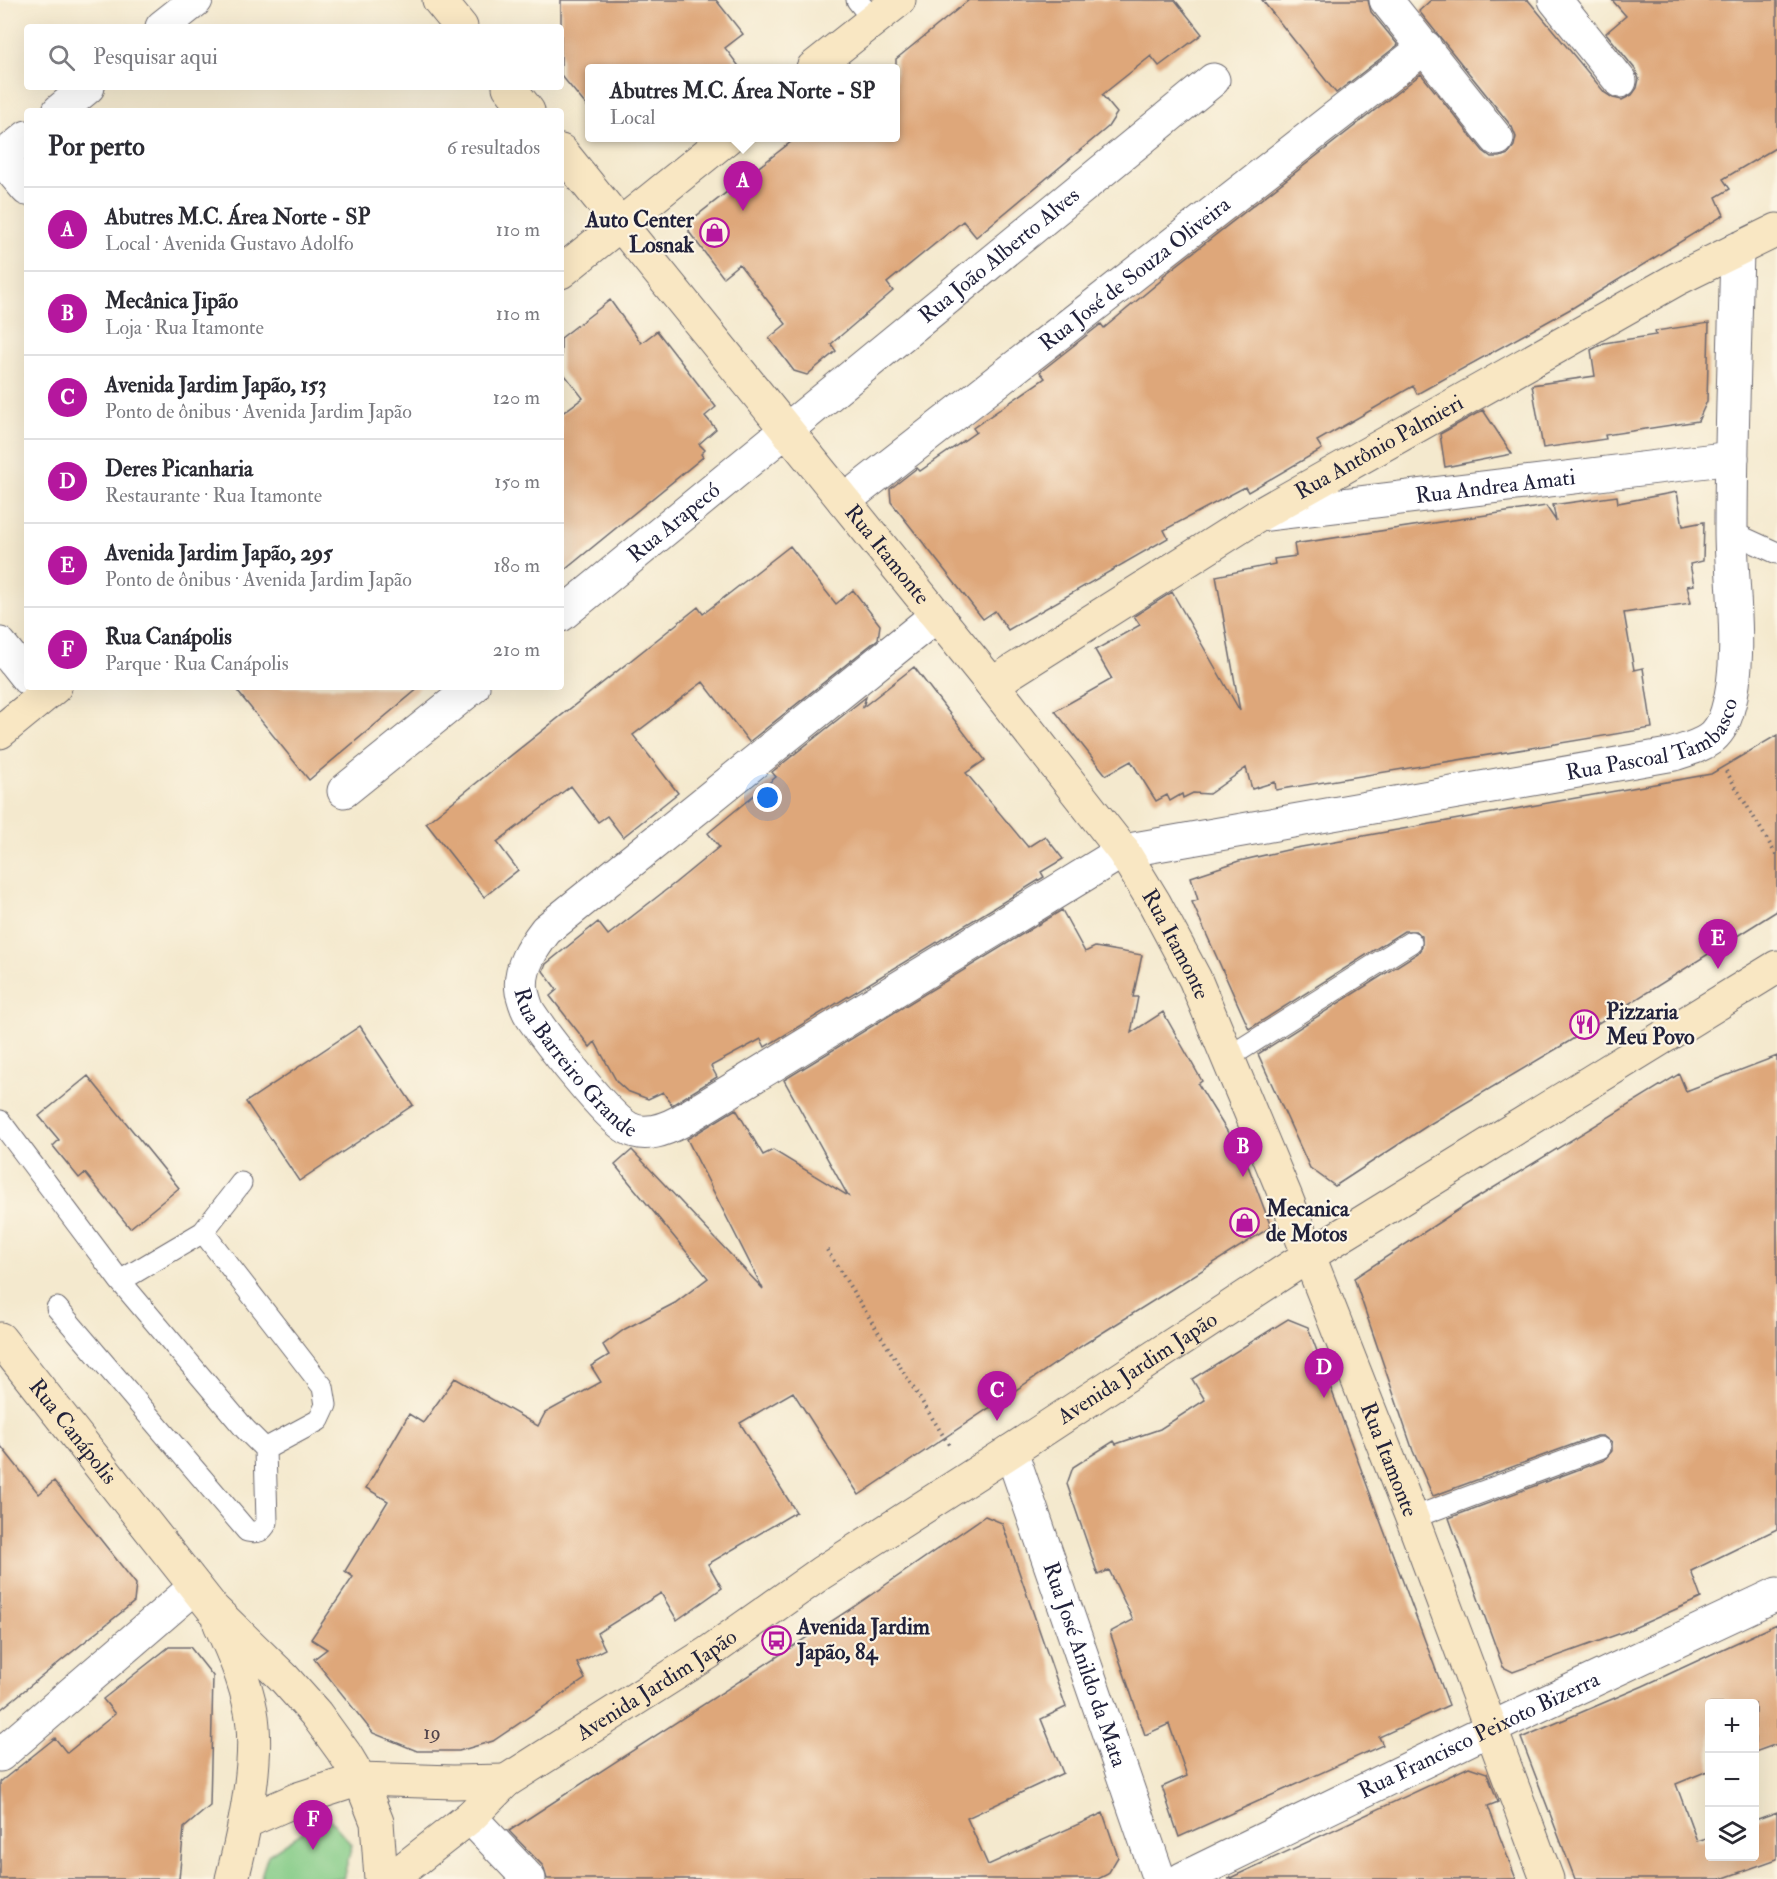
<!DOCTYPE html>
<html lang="pt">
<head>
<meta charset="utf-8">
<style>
	body { margin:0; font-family:"IM FELL Double Pica",serif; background:#f7f7f7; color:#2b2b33 }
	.controls { position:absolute; right:18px; bottom:18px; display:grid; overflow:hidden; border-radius:6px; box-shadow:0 6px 24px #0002 }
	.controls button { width:54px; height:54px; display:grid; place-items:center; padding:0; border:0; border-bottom:2px solid #e1e1e2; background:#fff; color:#2b2b33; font:30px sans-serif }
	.you { position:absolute; left:768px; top:798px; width:21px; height:21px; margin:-15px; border:4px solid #fff; border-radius:50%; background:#1a73e8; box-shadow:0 0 0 9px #1a73e833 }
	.badge { display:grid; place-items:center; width:39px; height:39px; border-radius:50%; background:#b5179e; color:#fff; font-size:20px; font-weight:700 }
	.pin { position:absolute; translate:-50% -50px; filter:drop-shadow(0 2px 3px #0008) }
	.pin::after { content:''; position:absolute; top:32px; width:21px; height:18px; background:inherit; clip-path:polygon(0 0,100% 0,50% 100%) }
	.popup { position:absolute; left:585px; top:64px; width:315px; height:78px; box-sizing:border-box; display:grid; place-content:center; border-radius:6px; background:#fff; filter:drop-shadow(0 2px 4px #0005); font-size:20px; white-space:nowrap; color:#7c7c81 }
	.popup b { font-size:22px; color:#2b2b33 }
	.popup::after { content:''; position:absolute; left:50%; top:100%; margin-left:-12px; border:12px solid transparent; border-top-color:#fff }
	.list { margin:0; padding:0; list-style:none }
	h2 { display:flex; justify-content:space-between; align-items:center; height:78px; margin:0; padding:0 24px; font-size:26px }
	h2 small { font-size:20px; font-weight:400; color:#7c7c81 }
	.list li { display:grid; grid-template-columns:39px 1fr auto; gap:18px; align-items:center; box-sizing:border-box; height:84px; padding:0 24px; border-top:2px solid #e1e1e2 }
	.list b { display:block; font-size:22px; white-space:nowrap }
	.list p { margin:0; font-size:20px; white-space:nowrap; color:#7c7c81 }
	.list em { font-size:20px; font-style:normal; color:#7c7c81 }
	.icon { flex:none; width:33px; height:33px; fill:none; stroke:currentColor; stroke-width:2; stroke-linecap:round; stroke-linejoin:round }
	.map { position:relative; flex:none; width:1777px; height:1879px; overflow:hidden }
	.search { position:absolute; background:#fff; box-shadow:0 6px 24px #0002; left:24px; top:24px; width:540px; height:66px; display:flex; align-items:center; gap:15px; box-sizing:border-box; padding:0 21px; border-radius:6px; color:#7c7c81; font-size:22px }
	.panel { position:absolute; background:#fff; box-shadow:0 6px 24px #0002; left:24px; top:108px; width:540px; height:582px; border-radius:6px }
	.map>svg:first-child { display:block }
	.green { fill:#83cb86; stroke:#527660; stroke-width:1.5 }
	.building { fill:#dea77a }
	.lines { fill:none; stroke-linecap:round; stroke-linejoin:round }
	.lane-casing { stroke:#6c686e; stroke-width:23 }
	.street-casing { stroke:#6c686e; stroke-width:35 }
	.secondary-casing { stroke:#6c686e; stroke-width:35 }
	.path { stroke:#6c686e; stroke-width:4; stroke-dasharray:1.5 4.5; stroke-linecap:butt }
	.lane { stroke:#fff; stroke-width:21 }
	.street { stroke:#fff; stroke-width:33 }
	.secondary { stroke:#f9e7c3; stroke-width:33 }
	.labels { text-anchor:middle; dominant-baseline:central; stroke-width:4.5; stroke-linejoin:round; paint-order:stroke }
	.number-label { font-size:20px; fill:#51434b }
	.poi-label { font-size:22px; font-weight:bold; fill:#22223b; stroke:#fcf5e5; text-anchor:start }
	.street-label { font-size:22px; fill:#22223b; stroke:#fcf5e5 }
</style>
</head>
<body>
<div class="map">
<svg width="1777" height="1879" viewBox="0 0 1777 1879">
	<rect width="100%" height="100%" fill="#fcf5e5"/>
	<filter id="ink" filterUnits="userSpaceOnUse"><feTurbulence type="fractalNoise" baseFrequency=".0167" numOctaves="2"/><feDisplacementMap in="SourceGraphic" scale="12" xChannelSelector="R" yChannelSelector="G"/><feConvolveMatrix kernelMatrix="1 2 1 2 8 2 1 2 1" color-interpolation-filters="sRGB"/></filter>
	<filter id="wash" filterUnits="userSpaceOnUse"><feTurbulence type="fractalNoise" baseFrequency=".008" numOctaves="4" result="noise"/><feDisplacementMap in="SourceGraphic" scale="24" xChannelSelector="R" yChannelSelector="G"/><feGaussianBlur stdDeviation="1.35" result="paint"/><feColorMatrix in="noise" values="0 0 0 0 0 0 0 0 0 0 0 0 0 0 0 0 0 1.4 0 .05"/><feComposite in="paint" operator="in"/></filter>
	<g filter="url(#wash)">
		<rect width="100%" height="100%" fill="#f4e9ce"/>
		<path class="green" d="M 327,1816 L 352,1845 L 343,1879 L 260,1879 L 268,1855 Z"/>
		<g id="blocks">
			<path class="building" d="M 561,0 L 716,0 L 743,34 L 725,48 L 741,69 L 590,69 L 590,110 L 561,75 Z
				M 969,0 L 1175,0 L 1202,34 L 1159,66 L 1151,56 L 1102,95 L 1117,113 L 1108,127 L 976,237 L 963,221 L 887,283 L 893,291 L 831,344 L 836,351 L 807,375 L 794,371 L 769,338 L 786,324 L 739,264 L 723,277 L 689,232 L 690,221 L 796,138 L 896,138 L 896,59 Z
				M 1262,0 L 1368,0 L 1371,12 L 1398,45 L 1336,93 Z
				M 1431,0 L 1528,0 L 1605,93 L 1613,98 L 1622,100 L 1632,95 L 1637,88 L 1639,79 L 1635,69 L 1606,33 L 1626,16 L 1612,0 L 1777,0 L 1777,147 L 1723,179 L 1730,189 L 1716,197 L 1724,215 L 1574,307 L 1417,394 L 1413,386 L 1317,441 L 1322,449 L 1248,492 L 1245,487 L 1164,530 L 1168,538 L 1008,630 L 995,611 L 983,619 L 891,502 L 890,489 L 917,468 L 920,471 L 976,432 L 973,428 L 1045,378 L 1040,372 L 1101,324 L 1104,328 L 1164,278 L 1163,276 L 1421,74 L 1483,151 L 1491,157 L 1500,157 L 1508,154 L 1514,146 L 1516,137 L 1512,127 L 1419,11 Z
				M 610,300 L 641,343 L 657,331 L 716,407 L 705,416 L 716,429 L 699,444 L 705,450 L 701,454 L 703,457 L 561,573 L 561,414 L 583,398 L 561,370 L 561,338 Z
				M 1709,323 L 1707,401 L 1698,421 L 1605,435 L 1606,439 L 1543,448 L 1532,385 L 1595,376 L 1591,350 L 1604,343 L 1656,335 L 1655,331 Z
				M 1483,410 L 1512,454 L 1445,467 L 1440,434 Z
				M 1677,492 L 1683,526 L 1704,522 L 1703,561 L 1690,564 L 1694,585 L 1687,586 L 1691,603 L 1624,613 L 1634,670 L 1643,668 L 1652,728 L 1276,790 L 1275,782 L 1252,789 L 1246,768 L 1209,794 L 1193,793 L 1183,798 L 1182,794 L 1170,801 L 1167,795 L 1156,801 L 1131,761 L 1106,775 L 1055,711 L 1112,679 L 1095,650 L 1140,625 L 1134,616 L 1172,592 L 1240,711 L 1216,576 L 1275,564 L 1274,559 L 1296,556 L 1294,544 L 1546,506 L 1556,521 L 1553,505 L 1617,496 L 1618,503 Z
				M 790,546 L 836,604 L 853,590 L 880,625 L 878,639 L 749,742 L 703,682 L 633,735 L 678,793 L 623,837 L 607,816 L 598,822 L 571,786 L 497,842 L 518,870 L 484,897 L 426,823 L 698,607 L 703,614 Z
				M 914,667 L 985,760 L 966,773 L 1028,847 L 1045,836 L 1063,859 L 1041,872 L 1044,877 L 765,1047 L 761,1039 L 711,1066 L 717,1077 L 672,1105 L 663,1092 L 648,1099 L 627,1091 L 617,1082 L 595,1042 L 590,1047 L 550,996 L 557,990 L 543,971 L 546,964 L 598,922 L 608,935 L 675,883 L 719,847 L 708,833 L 776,777 L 772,772 L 866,697 L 863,707 Z
				M 234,687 L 420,687 L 309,780 Z
				M 1777,735 L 1777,911 L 1568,1042 L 1430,1124 L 1335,1186 L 1310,1168 L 1258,1054 L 1418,953 L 1422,947 L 1422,936 L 1416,931 L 1404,931 L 1249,1029 L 1192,902 L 1198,900 L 1191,877 L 1239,861 L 1296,848 L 1711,774 Z
				M 1062,910 L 1085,952 L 1095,947 L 1142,955 L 1133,997 L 1138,997 L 1131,1033 L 1163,1012 L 1202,1081 L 1198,1084 L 1235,1144 L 1239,1142 L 1271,1227 L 1086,1343 L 859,1495 L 793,1392 L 740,1423 L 796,1512 L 708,1564 L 722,1588 L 677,1620 L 661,1593 L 597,1633 L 605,1649 L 577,1663 L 585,1679 L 493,1741 L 459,1751 L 417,1751 L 373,1733 L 314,1659 L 327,1649 L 311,1639 L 353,1577 L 345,1571 L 388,1501 L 366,1488 L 409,1414 L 423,1423 L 455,1378 L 538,1426 L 545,1413 L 601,1382 L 591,1366 L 609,1355 L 603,1345 L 625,1329 L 675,1303 L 708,1278 L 615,1165 L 632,1150 L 763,1289 L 687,1139 L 736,1109 L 763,1155 L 773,1150 L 848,1196 L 784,1080 Z
				M 360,1026 L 413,1105 L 299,1181 L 246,1102 Z
				M 1777,1056 L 1777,1529 L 1691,1571 L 1701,1598 L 1627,1631 L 1513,1672 L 1503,1667 L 1449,1518 L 1604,1460 L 1612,1451 L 1612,1443 L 1603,1436 L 1596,1436 L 1433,1496 L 1413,1451 L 1354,1278 L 1467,1204 L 1679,1074 L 1686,1091 Z
				M 88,1076 L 179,1188 L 130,1228 L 85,1173 L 79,1178 L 53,1146 L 59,1140 L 39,1116 Z
				M 1288,1319 L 1308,1327 L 1449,1705 L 1379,1737 L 1383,1745 L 1179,1837 L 1162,1787 L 1187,1776 L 1169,1724 L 1145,1735 L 1110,1632 L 1133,1620 L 1109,1570 L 1098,1575 L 1067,1484 L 1073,1467 L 1114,1441 L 1116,1444 L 1160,1429 L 1205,1400 L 1192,1379 Z
				M 0,1445 L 39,1494 L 54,1481 L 136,1584 L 134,1602 L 0,1710 Z
				M 985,1516 L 1002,1523 L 1066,1707 L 1041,1719 L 1063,1773 L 967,1818 L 988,1865 L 1103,1813 L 1118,1857 L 1108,1874 L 1098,1879 L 547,1879 L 543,1866 L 509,1831 L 855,1606 Z
				M 1777,1624 L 1777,1744 L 1755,1752 L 1755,1704 L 1710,1704 L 1710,1770 L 1676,1784 L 1697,1841 L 1710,1837 L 1710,1857 L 1755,1857 L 1755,1820 L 1777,1812 L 1777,1859 L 1721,1879 L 1575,1879 L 1521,1738 L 1643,1686 Z
				M 169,1647 L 190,1647 L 213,1676 L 210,1806 L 184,1828 L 179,1879 L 0,1879 L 0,1782 L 55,1738 L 67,1753 L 115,1714 L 103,1699 Z
				M 1469,1767 L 1487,1773 L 1498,1802 L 1488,1806 L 1516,1879 L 1228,1879 Z"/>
		</g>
	</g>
	<g filter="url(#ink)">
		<use href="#blocks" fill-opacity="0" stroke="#6c686e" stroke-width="1.5"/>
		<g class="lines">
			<defs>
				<path id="lane" d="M 857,0 L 873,20
					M 1731,532 L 1777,553
					M 1229,1057 L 1411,942
					M 0,1121 L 120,1281 L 203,1232 L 241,1183
					M 120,1281 L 245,1429 L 265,1449 L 319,1420 L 326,1405 L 323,1387 L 203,1232
					M 57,1308 L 247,1531 C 258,1533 262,1532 267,1522 L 265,1449
					M 1412,1518 L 1600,1448"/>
				<g id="street">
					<path d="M 1386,0 L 1497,139"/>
					<path d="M 1555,0 L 1620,81"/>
					<path d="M 162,27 L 196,0"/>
					<path d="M 59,111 L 88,87"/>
					<path d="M 1,158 L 27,189"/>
					<path d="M 0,159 L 27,137"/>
					<path id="s1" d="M 844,501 L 1425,47"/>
					<path id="s2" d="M 1259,515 L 1732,458"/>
					<path id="s3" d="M 561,615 L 1213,80"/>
					<path id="s4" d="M 937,615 L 546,930 C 533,947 518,968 522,992 C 524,999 526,1008 530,1014 C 546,1038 606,1116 628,1128 C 645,1138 666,1129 681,1121 L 1123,851 L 1674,754 C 1701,745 1718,742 1727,712 C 1744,658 1731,587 1731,530 C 1731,437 1735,343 1737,249"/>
					<path d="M 0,644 L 27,678"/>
					<path d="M 344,791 L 473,687"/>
					<path id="s5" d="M 1011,1451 L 1159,1879"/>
					<path d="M 0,1755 L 195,1587"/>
					<path d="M 470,1817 L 529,1879"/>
					<path id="s6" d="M 1182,1879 L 1521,1714 L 1777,1594"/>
				</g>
				<g id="secondary">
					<path d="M 439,0 L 461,27"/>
					<path d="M 813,68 L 899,0"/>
					<path d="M 509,87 L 528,111"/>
					<path id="s7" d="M 561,151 L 992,684 L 1123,851 L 1154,902 L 1195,979 L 1285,1195 L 1412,1518 L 1547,1879"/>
					<path d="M 561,272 L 727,138"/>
					<path id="s8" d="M 992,684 L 1259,515 L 1677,279 L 1777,230"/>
					<path d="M 0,732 L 55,687"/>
					<path id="s9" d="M 0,1339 L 213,1609 L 283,1677 L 316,1714 L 345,1754 L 360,1779 L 377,1822 L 381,1879"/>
					<path d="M 220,1624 C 233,1652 245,1680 251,1711 C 260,1758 244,1832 232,1879"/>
					<path d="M 245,1822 L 298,1799 L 360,1779 L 453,1782 L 506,1781"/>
					<path id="s10" d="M 391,1879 L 470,1817 L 506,1781 L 708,1653 L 821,1573 L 1011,1451 L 1308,1256 L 1777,967"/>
				</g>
			</defs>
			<use href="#lane" class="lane-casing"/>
			<use href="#street" class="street-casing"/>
			<use href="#secondary" class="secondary-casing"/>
			<path class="path" d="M 1726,771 L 1777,856
				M 827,1250 L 951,1448"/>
			<use href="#lane" class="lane"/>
			<use href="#street" class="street"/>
			<use href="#secondary" class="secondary"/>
		</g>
	</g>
	<defs>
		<symbol id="shop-ring" viewBox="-11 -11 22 22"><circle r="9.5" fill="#fcf5e5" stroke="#b5179e" stroke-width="1.5"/><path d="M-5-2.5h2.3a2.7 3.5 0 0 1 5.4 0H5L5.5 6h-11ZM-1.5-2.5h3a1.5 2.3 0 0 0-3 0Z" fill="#b5179e"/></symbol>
		<symbol id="restaurant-ring" viewBox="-11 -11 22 22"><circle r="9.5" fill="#fcf5e5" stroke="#b5179e" stroke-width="1.5"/><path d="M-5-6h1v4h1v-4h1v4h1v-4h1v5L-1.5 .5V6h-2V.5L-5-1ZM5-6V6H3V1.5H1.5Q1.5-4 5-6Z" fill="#b5179e"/></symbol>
		<symbol id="bus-ring" viewBox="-11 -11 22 22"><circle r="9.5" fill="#fcf5e5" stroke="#b5179e" stroke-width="1.5"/><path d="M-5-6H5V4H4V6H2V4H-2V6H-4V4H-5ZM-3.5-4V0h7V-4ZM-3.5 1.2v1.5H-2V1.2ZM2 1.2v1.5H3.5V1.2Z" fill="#b5179e"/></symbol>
	</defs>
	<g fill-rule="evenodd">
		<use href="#shop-ring" x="698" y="216" width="33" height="33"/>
		<use href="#restaurant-ring" x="1568" y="1008" width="33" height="33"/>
		<use href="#shop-ring" x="1228" y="1206" width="33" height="33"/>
		<use href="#bus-ring" x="760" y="1624" width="33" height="33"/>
	</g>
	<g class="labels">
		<g class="number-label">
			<text x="432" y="1732">19</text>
		</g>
		<g class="poi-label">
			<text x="694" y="220" text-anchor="end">Auto Center<tspan x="694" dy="25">Losnak</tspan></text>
			<text x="1606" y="1012">Pizzaria<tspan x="1606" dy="25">Meu Povo</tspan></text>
			<text x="1266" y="1209">Mecanica<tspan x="1266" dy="25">de Motos</tspan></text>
			<text x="797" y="1627">Avenida Jardim<tspan x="797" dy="25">Japão, 84</tspan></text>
		</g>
		<g class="street-label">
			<text stroke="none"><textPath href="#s3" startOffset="567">Rua João Alberto Alves</textPath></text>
			<text stroke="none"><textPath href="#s1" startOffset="369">Rua José de Souza Oliveira</textPath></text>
			<text stroke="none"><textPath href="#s8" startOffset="454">Rua Antônio Palmieri</textPath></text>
			<text stroke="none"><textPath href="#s2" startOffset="238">Rua Andrea Amati</textPath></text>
			<text stroke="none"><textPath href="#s3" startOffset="146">Rua Arapecó</textPath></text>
			<text stroke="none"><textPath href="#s7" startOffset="519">Rua Itamonte</textPath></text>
			<text stroke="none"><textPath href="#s4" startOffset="1866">Rua Pascoal Tambasco</textPath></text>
			<text stroke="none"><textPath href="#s7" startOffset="1005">Rua Itamonte</textPath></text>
			<text stroke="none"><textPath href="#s4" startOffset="660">Rua Barreiro Grande</textPath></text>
			<text stroke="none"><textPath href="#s10" startOffset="906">Avenida Jardim Japão</textPath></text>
			<text stroke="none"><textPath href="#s9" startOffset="118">Rua Canápolis</textPath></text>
			<text stroke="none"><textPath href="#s7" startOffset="1563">Rua Itamonte</textPath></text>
			<text stroke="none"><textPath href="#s5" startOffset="226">Rua José Anildo da Mata</textPath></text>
			<text stroke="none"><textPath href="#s10" startOffset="330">Avenida Jardim Japão</textPath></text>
			<text stroke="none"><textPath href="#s6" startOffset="330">Rua Francisco Peixoto Bizerra</textPath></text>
		</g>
	</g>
</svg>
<div class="controls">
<button>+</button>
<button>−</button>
<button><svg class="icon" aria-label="layers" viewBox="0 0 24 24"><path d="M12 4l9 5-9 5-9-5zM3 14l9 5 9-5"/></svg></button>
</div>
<div class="you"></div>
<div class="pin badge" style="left:743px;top:211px">A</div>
<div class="popup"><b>Abutres M.C. Área Norte - SP</b>Local</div>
<div class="pin badge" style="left:1243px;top:1177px">B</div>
<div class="pin badge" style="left:997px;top:1421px">C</div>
<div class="pin badge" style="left:1324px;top:1398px">D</div>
<div class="pin badge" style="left:1718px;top:969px">E</div>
<div class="pin badge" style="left:313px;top:1850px">F</div>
<div class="search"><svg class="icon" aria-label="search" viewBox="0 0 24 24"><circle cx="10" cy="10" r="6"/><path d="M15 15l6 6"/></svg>Pesquisar aqui</div>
<section class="panel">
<h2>Por perto<small>6 resultados</small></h2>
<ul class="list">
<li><span class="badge">A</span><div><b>Abutres M.C. Área Norte - SP</b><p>Local · Avenida Gustavo Adolfo</p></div><em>110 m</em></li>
<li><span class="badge">B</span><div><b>Mecânica Jipão</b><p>Loja · Rua Itamonte</p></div><em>110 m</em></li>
<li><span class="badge">C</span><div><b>Avenida Jardim Japão, 153</b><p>Ponto de ônibus · Avenida Jardim Japão</p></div><em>120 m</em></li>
<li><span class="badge">D</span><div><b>Deres Picanharia</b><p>Restaurante · Rua Itamonte</p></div><em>150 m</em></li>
<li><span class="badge">E</span><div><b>Avenida Jardim Japão, 295</b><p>Ponto de ônibus · Avenida Jardim Japão</p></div><em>180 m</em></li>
<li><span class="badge">F</span><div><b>Rua Canápolis</b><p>Parque · Rua Canápolis</p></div><em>210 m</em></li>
</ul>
</section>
</div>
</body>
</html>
